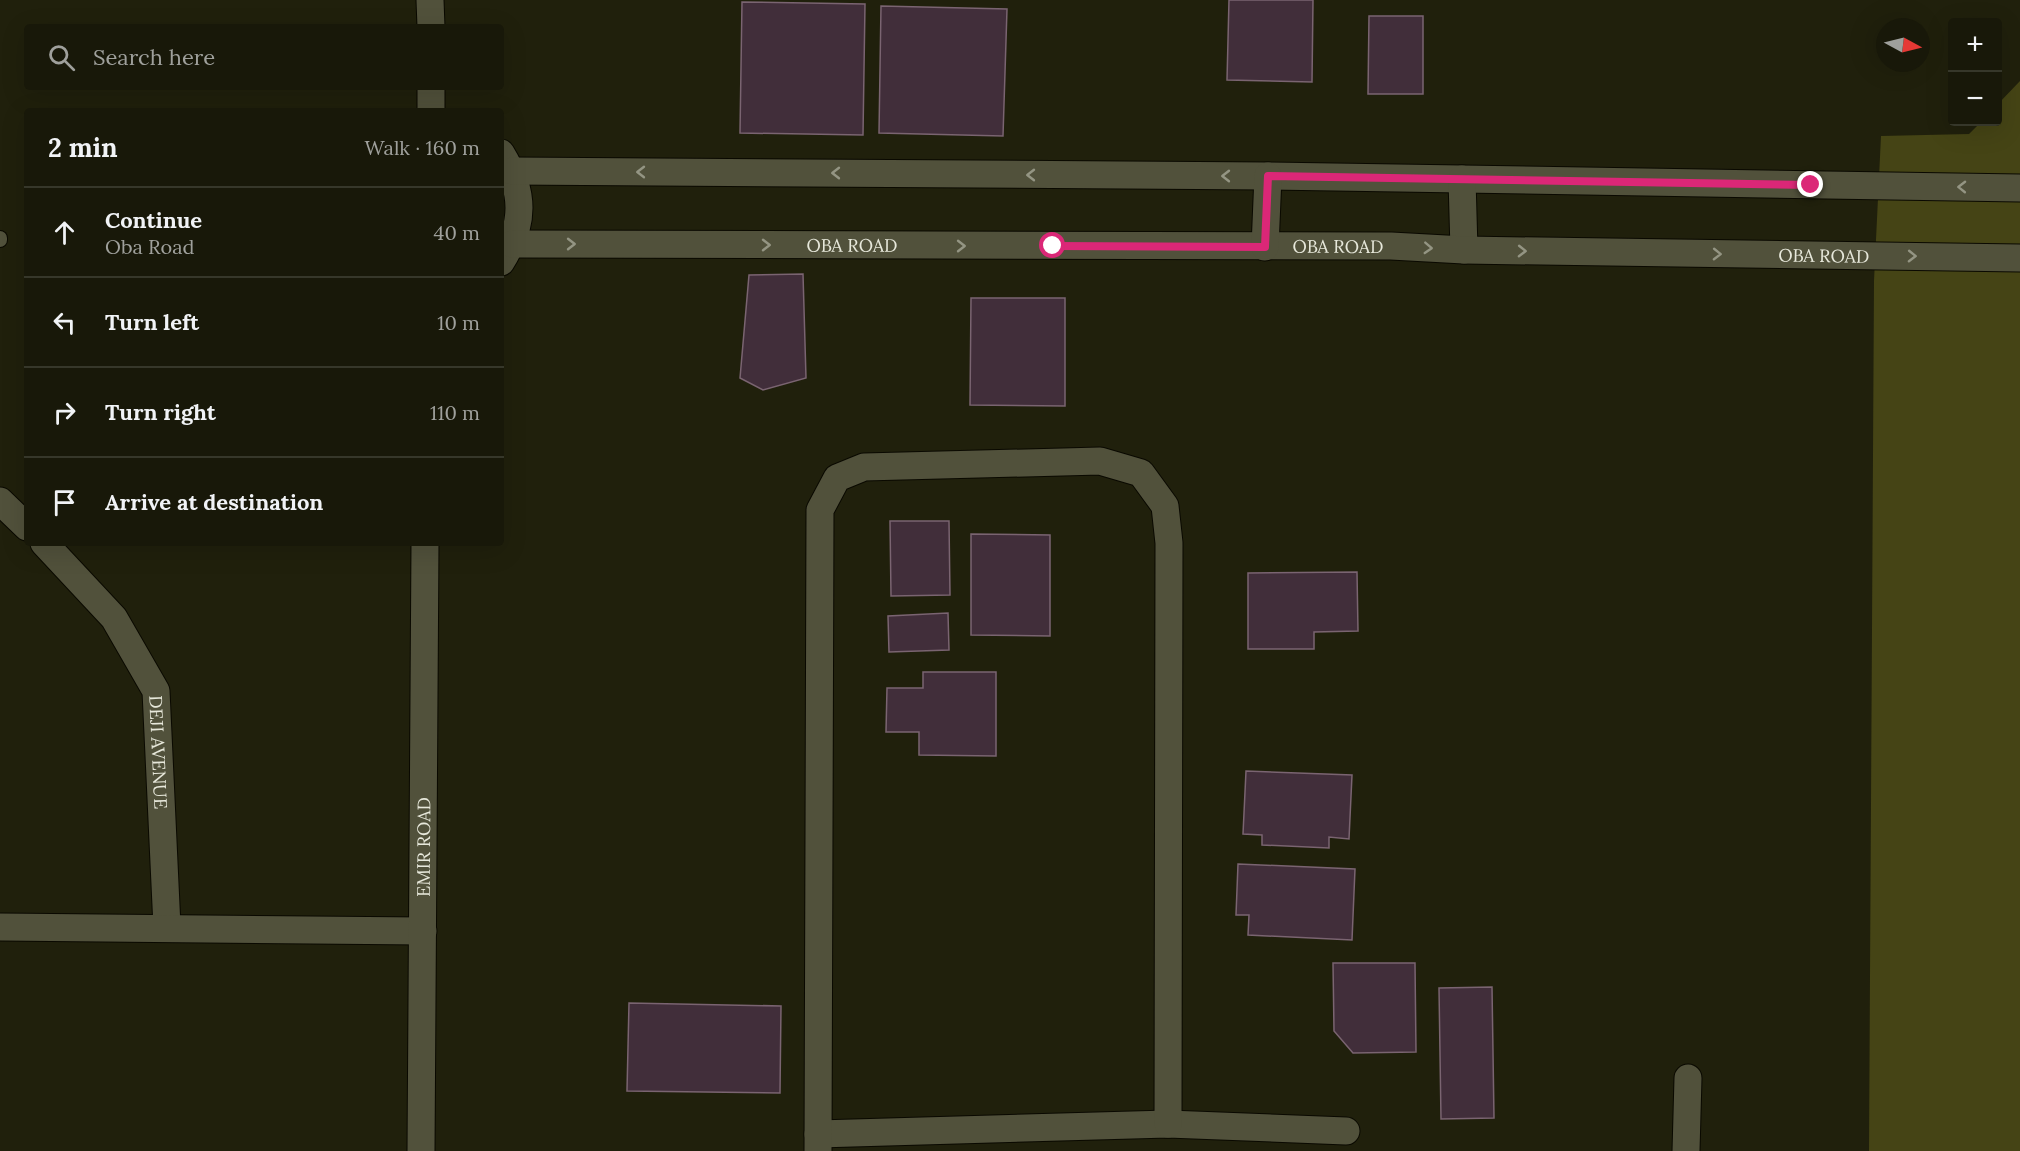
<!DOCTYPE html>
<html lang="en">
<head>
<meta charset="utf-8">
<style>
	body { margin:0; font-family:Lora,serif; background:#252517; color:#f1f3f6 }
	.controls { position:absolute; right:18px; top:18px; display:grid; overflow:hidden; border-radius:6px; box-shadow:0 6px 24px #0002 }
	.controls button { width:54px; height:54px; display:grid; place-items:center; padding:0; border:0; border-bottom:2px solid #36372a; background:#181809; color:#f1f3f6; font:30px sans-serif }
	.compass { position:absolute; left:1876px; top:18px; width:54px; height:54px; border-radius:50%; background:#181809; box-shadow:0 6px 24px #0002; rotate:97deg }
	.stop { position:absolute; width:18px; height:18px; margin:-14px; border:4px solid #db2777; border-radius:50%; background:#fff }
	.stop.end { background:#db2777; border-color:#fff; box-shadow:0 2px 6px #0008 }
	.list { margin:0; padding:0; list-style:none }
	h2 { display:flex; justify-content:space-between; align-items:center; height:78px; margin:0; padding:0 24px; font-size:26px }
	h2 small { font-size:20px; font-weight:400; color:#9fa09c }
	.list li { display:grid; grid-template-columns:39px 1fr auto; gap:18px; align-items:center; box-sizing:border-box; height:90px; padding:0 24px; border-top:2px solid #36372a }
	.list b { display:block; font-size:22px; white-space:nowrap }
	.list p { margin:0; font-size:20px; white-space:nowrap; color:#9fa09c }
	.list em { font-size:20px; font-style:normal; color:#9fa09c }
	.icon { flex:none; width:33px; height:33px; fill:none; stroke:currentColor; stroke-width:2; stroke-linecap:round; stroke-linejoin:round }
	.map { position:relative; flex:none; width:2020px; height:1151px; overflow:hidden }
	.search { position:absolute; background:#181809; box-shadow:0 6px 24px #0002; left:24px; top:24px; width:480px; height:66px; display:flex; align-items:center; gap:15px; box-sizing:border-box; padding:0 21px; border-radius:6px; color:#9fa09c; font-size:22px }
	.panel { position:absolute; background:#181809; box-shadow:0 6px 24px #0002; left:24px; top:108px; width:480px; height:438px; border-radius:6px }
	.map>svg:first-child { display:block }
	.green { fill:#454415 }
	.building { fill:#412e3a; stroke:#7a6471; stroke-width:1.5 }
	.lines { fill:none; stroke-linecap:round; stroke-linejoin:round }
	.lane-casing { stroke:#0a0900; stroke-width:16 }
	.street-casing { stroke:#0a0900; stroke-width:29 }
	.lane { stroke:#51513b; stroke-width:14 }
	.street { stroke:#51513b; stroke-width:27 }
	.oneway { stroke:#949583 }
	.route { stroke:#db2777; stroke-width:8 }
	.labels { text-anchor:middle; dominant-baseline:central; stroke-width:6; stroke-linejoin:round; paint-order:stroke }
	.street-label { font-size:18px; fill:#e7e8db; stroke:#20200c }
</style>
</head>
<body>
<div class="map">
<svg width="2020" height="1151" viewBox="0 0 2020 1151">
	<rect width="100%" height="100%" fill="#20200c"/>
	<path class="green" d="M 2020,81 L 2020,1151 L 1869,1151 L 1874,281 L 1881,136 L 1969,134 L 1981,122 L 1998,122 L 1998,104 Z"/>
	<path class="building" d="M 1229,0 L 1313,0 L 1312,82 L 1227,80 Z
		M 742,2 L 865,4 L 863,135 L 740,133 Z
		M 881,6 L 1007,9 L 1003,136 L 879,133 Z
		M 1369,16 L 1423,16 L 1423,94 L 1368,94 Z
		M 803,274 L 806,378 L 763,390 L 740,378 L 749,275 Z
		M 971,298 L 1065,298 L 1065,406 L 970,405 Z
		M 890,521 L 949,521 L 950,595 L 891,596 Z
		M 971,534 L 1050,535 L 1050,636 L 971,635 Z
		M 1357,572 L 1358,631 L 1314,632 L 1314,649 L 1248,649 L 1248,573 Z
		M 948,613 L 949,650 L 889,652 L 888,616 Z
		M 923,672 L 996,672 L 996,756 L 919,755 L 919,732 L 886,732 L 887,688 L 923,688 Z
		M 1246,771 L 1352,775 L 1349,839 L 1329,837 L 1329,848 L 1262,845 L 1262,835 L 1243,834 Z
		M 1238,864 L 1355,869 L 1352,940 L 1248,935 L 1249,915 L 1236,915 Z
		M 1333,963 L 1415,963 L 1416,1052 L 1353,1053 L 1334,1031 Z
		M 1492,987 L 1494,1118 L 1441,1119 L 1439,988 Z
		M 629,1003 L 781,1006 L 780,1093 L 627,1091 Z"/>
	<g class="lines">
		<defs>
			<path id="lane" d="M 0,240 L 0,238"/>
			<g id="street">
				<path d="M 430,0 L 431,27"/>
				<path d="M 431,87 L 431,111"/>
				<path d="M 501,153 C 525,192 525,224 501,262"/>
				<path d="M 512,171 L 1268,176 L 2020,188"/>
				<path d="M 1462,179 L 1464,250"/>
				<path id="s1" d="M 512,244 L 1391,246 L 1464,250 L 2020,258"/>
				<path d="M 1265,247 L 1268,176"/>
				<path d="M 0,501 L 27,527"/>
				<path id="s2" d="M 44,543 L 114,618 L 156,691 L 167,927"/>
				<path d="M 0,927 L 423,931"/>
				<path d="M 818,1134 L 1168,1124 L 1346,1131"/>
				<path id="s3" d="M 421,1151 L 425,543"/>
				<path d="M 818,1151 L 820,510 L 837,478 L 864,467 L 1100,461 L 1141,473 L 1165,506 L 1169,543 L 1168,1124"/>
				<path d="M 1686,1151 L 1688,1078"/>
			</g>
		</defs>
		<use href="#lane" class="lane-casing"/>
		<use href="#street" class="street-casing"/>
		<use href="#lane" class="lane"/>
		<use href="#street" class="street"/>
	</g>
	<defs><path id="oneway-chevron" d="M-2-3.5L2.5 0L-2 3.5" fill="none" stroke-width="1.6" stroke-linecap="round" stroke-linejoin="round" transform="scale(1.5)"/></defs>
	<g class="oneway">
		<use href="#oneway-chevron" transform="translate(641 172) rotate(-180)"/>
		<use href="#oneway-chevron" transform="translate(836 173) rotate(-180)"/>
		<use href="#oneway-chevron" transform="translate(1031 175) rotate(-180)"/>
		<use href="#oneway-chevron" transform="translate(1226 176) rotate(-180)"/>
		<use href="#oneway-chevron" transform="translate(1962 187) rotate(-179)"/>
		<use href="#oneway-chevron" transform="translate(571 244)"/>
		<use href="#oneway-chevron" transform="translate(766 245)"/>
		<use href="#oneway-chevron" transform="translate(961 246)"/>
		<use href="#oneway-chevron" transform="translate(1428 248) rotate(3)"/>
		<use href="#oneway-chevron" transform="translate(1522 251) rotate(1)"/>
		<use href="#oneway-chevron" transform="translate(1717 254) rotate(1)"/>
		<use href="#oneway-chevron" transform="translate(1912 256) rotate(1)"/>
	</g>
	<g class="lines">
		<path class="route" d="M 1053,246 L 1265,247 L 1268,176 L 1811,185"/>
	</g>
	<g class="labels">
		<g class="street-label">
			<text stroke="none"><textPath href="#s1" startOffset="340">OBA ROAD</textPath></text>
			<text stroke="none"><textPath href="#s1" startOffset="826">OBA ROAD</textPath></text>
			<text stroke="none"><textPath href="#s1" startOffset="1312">OBA ROAD</textPath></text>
			<text stroke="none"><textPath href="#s2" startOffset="248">DEJI AVENUE</textPath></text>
			<text stroke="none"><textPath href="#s3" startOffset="304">EMIR ROAD</textPath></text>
		</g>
	</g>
</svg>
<div class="controls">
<button>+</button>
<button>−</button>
</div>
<svg class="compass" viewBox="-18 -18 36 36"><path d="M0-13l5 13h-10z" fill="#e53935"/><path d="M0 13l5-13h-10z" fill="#9fa09c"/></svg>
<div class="stop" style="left:1053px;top:246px"></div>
<div class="stop end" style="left:1811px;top:185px"></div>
<div class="search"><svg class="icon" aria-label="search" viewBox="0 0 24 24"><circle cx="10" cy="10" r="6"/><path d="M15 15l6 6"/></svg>Search here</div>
<section class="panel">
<h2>2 min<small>Walk · 160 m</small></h2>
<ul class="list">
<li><svg class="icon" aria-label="ahead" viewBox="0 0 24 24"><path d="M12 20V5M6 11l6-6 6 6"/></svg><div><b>Continue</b><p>Oba Road</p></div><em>40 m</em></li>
<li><svg class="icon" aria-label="left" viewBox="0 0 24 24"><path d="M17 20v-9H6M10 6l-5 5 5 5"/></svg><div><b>Turn left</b></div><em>10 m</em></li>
<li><svg class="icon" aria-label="right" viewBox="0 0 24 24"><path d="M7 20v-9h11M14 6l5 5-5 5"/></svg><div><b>Turn right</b></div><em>110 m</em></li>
<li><svg class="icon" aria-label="arrive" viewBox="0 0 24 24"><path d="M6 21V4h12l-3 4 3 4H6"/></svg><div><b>Arrive at destination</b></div></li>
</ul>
</section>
</div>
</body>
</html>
